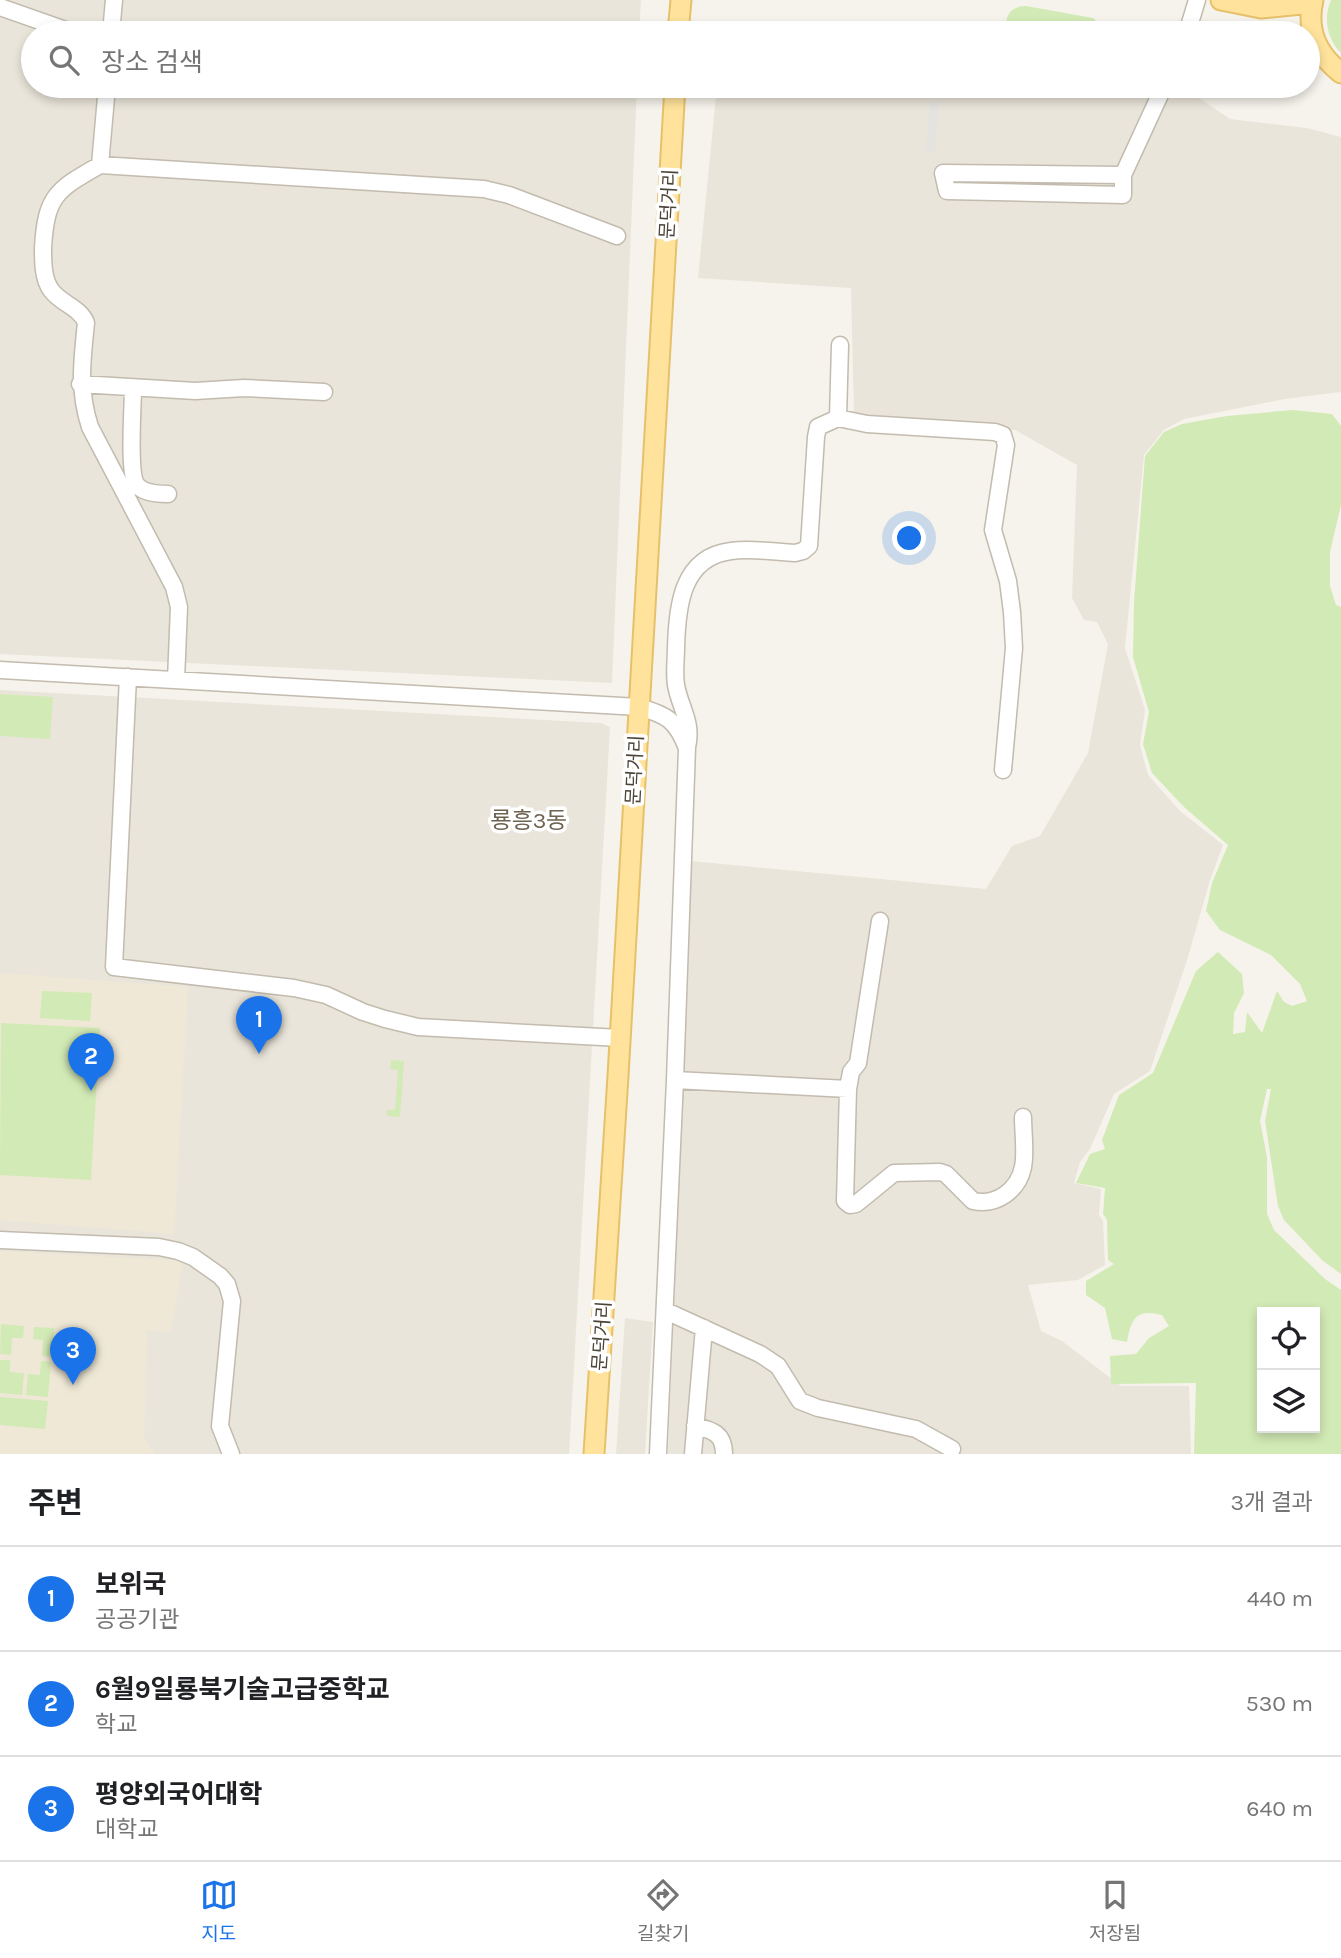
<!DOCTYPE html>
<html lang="ko">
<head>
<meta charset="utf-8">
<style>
	body { margin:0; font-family:Karla,"Noto Sans KR",sans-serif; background:#f2f2f2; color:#202124 }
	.controls { position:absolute; right:21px; bottom:21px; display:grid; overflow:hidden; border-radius:0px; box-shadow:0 4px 10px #0003 }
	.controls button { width:63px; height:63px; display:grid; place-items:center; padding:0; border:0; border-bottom:2px solid #e0e0e0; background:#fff; color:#202124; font:35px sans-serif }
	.you { position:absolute; left:910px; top:539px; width:24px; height:24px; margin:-18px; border:5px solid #fff; border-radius:50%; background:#1a73e8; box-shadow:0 0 0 10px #1a73e833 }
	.badge { display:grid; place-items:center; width:46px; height:46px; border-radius:50%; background:#1a73e8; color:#fff; font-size:23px; font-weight:700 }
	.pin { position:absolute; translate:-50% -58px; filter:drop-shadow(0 2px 4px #0008) }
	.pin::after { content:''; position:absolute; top:37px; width:24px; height:21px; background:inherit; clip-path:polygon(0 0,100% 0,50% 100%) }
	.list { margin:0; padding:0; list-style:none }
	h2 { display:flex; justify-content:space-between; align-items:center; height:91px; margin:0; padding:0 28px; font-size:30px }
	h2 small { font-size:23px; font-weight:400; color:#757577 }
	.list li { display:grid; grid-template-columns:46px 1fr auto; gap:21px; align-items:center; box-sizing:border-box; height:105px; padding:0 28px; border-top:2px solid #e0e0e0 }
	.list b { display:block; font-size:26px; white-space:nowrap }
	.list p { margin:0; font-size:23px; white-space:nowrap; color:#757577 }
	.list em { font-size:23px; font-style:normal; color:#757577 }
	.icon { flex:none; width:38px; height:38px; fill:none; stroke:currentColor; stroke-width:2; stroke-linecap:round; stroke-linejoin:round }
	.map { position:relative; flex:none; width:1341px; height:1454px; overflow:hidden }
	.search { position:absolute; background:#fff; box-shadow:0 4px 10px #0003; left:21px; right:21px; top:21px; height:77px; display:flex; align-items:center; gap:18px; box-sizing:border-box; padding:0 24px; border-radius:38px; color:#757577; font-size:26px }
	.sheet { height:406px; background:#fff }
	nav { display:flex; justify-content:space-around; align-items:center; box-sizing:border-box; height:98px; border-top:2px solid #e0e0e0; background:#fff; font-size:19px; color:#757577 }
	nav a { display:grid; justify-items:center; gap:4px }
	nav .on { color:#1a73e8 }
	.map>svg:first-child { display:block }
	.residential { fill:#eae5da }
	.education { fill:#efe8d6 }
	.green { fill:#d2eab5; fill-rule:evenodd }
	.parking { fill:#e5e3e0 }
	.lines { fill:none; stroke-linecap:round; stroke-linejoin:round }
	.minor-casing { stroke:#c2bbae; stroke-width:19 }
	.major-casing { stroke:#e6c16a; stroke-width:23 }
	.minor { stroke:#fff; stroke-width:16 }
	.major { stroke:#ffe39c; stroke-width:19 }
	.labels { text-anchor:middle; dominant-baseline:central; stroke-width:7; stroke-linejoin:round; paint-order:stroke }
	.street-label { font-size:19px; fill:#4b4439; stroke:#fff }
	.quarter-label { font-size:23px; fill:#6e6250; stroke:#fff }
</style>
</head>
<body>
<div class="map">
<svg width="1341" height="1454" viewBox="0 0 1341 1454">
	<rect width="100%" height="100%" fill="#f6f3ec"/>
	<path class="residential" d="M 0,0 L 641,0 L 639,33 L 33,33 L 33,86 L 637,86 L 612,683 L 0,654 Z
		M 717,86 L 1013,86 L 1147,96 L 1183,87 L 1230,119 L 1307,128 L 1341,137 L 1341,392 L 1285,399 L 1184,419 L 1164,430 L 1144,455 L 1125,648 L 1145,710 L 1140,745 L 1148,775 L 1180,811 L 1223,845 L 1210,880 L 1188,957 L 1150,1071 L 1114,1094 L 1090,1149 L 1080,1162 L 1074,1183 L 1101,1189 L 1099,1215 L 1103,1221 L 1105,1265 L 1078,1280 L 1028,1285 L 1041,1331 L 1062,1341 L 1121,1386 L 1189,1386 L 1191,1454 L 668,1454 L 691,861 L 986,889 L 1012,846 L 1040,836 L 1088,753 L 1108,644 L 1097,622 L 1084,620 L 1072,598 L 1077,465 L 1015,430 L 854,414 L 851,288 L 698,278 Z
		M 0,690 L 601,723 L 610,727 L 569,1454 L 0,1454 Z
		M 625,1318 L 653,1322 L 645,1454 L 616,1454 Z"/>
	<path class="education" d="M 0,973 L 188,987 L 174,1234 L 0,1220 Z
		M 0,1251 L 183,1261 L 171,1332 L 147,1330 L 144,1438 L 155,1454 L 0,1454 Z"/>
	<path class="green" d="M 1331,0 L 1341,0 L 1341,53 C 1327,39 1323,18 1331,0 Z
		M 1026,6 L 1093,18 L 1101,26 L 1103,33 L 1009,33 C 1002,18 1010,6 1026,6 Z
		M 1293,410 L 1332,414 L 1341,426 L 1341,505 L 1330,552 L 1330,586 L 1336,605 L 1341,607 L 1341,1274 L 1322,1260 L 1284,1220 L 1278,1206 L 1265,1121 L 1271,1089 L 1267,1089 L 1260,1121 L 1267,1157 L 1267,1214 L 1274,1230 L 1325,1279 L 1341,1290 L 1341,1454 L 1194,1454 L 1196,1383 L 1111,1384 L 1110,1356 L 1136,1354 L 1149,1338 L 1169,1326 L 1162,1315 C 1136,1308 1131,1319 1127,1342 L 1112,1339 L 1105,1308 L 1086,1295 L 1086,1281 L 1114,1264 L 1108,1260 L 1107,1220 L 1103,1214 L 1105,1188 L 1076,1183 L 1090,1154 L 1105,1149 L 1102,1140 L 1119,1095 L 1153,1073 L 1196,971 L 1218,952 L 1242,974 L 1244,993 L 1234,1013 L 1233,1034 L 1245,1032 L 1247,1012 L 1262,1033 L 1277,991 L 1284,1002 L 1292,1006 L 1307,1001 L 1300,984 L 1271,955 L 1220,930 L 1206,911 L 1212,883 L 1228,845 L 1184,807 L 1152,773 L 1143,744 L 1149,712 L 1133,657 L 1134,602 L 1145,456 L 1164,432 L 1182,424 L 1227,416 ZM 1262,1312 L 1315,1312 L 1315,1428 L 1262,1428 Z
		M 0,694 L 53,697 L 50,739 L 0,736 Z
		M 42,991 L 92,993 L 90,1021 L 40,1018 Z
		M 1,1023 L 100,1028 L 91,1180 L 0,1175 Z
		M 391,1060 L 404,1061 L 400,1117 L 387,1116 L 387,1110 L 395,1110 L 398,1070 L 390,1069 Z
		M 1,1324 L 24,1326 L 23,1338 L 12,1338 L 11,1355 L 0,1354 Z
		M 34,1327 L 54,1328 L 52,1357 L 42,1356 L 43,1340 L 33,1339 Z
		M 0,1360 L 10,1360 L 10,1372 L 24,1373 L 22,1395 L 0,1393 Z
		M 41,1361 L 51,1362 L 48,1397 L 26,1395 L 28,1374 L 40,1375 Z
		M 0,1397 L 48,1401 L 45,1429 L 0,1425 Z"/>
	<path class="parking" d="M 930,101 L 939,102 L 935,152 L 926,151 Z"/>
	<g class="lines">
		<defs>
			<path id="minor" d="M 0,7 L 74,33
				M 111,33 L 114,0
				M 1187,33 L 1197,0
				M 107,86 L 100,165 L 484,189 L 509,195 L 617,236
				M 100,165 C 56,190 46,196 43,248 C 43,262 43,279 51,290 C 61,304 80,307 86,323 C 82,361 78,390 90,427 L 174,587 L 179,607 L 176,680
				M 1123,175 L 943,173 L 947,191 L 1123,195 L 1123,175 L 1164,86
				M 80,384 L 195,391 L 244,388 L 324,392
				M 133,388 C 133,407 128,470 136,484 C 142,493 158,494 168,494
				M 838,418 L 867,424 L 995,432 L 1003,435 L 1006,445 L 993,530 L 1008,581 L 1012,612 L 1014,648 L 1003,770
				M 0,670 L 639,707 C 667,715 676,720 687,748 L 675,1080 L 658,1454
				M 128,677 L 114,967 L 294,988 L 326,995 L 363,1012 L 385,1019 L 418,1027 L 620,1038
				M 687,747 C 693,722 680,708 676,685 C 674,673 676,660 676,648 C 677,608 681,557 731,551 C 752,548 774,552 795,553 L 803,551 L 809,546 L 816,437 L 818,427 L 838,418 L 840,345
				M 880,921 L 858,1063 L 851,1072 L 848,1089 L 845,1201 L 850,1205 L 856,1204 L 894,1173 L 940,1172 L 946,1174 L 973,1201 C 996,1206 1018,1191 1023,1167 C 1026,1152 1023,1133 1023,1117
				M 675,1080 L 848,1089
				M 0,1240 L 159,1247 L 178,1251 L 193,1257 L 220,1276 L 227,1284 L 232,1301 L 220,1426 L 231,1454
				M 666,1311 L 760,1354 L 778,1366 L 800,1401 L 818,1408 L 916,1429 L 952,1449
				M 695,1426 C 713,1430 724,1434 724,1454
				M 693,1454 L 704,1328"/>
			<path id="major" d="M 1221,0 L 1261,8 L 1312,3
				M 1313,0 C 1306,31 1317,54 1341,73
				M 678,33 L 681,0
				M 594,1454 L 618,1076 L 675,86"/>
		</defs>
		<use href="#minor" class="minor-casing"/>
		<use href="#major" class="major-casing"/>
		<use href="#minor" class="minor"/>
		<use href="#major" class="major"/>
	</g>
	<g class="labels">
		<g class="street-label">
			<text transform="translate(669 204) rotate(-87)">문덕거리</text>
			<text transform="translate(635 770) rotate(-87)">문덕거리</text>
			<text transform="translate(602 1336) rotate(-86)">문덕거리</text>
		</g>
		<g class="quarter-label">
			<text x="529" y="820">룡흥3동</text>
		</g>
	</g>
</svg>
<div class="controls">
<button><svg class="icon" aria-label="locate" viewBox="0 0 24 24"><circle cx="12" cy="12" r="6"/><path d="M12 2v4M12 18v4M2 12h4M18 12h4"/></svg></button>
<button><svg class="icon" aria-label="layers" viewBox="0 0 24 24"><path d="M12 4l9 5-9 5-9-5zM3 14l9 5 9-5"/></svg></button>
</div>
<div class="you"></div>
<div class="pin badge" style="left:259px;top:1054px">1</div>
<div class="pin badge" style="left:91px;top:1091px">2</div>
<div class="pin badge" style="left:73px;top:1385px">3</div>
<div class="search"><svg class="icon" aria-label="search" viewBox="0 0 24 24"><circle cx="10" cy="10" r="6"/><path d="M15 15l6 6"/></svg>장소 검색</div>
</div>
<section class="sheet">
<h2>주변<small>3개 결과</small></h2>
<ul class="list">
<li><span class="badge">1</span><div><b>보위국</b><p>공공기관</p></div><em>440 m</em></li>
<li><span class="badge">2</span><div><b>6월9일룡북기술고급중학교</b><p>학교</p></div><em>530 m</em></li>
<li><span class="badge">3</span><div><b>평양외국어대학</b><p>대학교</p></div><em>640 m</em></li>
</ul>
</section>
<nav>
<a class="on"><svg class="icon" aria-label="map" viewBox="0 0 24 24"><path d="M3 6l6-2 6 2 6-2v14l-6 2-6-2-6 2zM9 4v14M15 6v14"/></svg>지도</a>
<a><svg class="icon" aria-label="directions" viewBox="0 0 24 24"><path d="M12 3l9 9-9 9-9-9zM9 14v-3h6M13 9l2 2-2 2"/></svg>길찾기</a>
<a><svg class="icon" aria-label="saved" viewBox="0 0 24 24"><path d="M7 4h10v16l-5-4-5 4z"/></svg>저장됨</a>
</nav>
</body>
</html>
